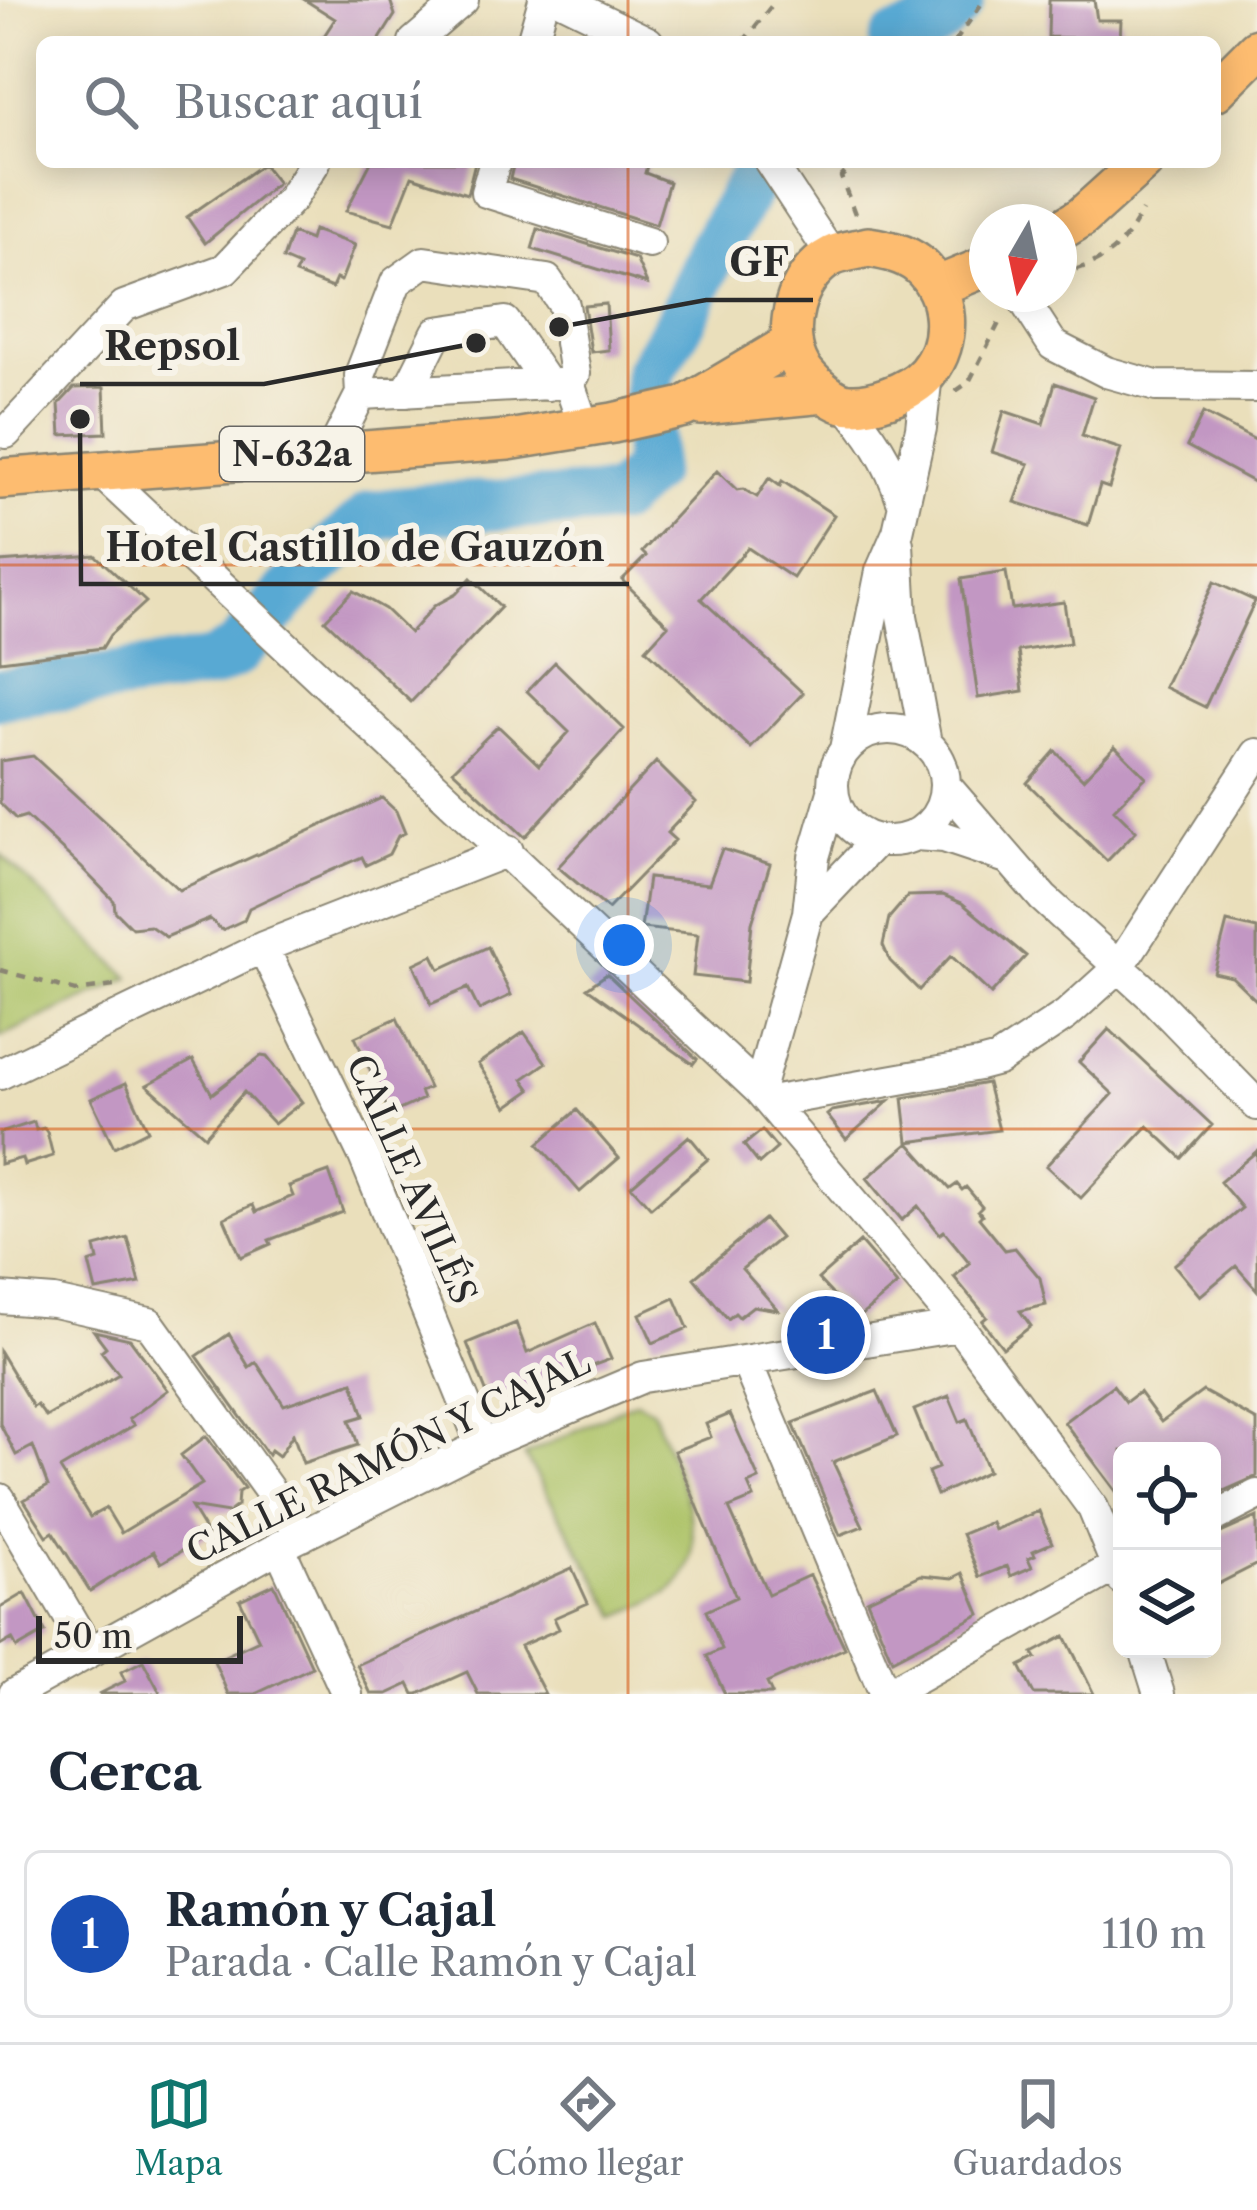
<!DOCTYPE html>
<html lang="es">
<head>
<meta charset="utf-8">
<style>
	body { margin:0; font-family:"Libre Caslon Text",serif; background:#f2f2f3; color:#1f2937 }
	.controls { position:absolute; right:36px; bottom:36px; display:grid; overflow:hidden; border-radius:18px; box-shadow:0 6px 30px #0003 }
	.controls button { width:108px; height:108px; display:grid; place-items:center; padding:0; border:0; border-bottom:3px solid #e0e1e3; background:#fff; color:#1f2937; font:60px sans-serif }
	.compass { position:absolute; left:969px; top:204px; width:108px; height:108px; border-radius:50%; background:#fff; box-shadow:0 6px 30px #0003; rotate:189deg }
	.scale { position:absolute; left:36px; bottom:30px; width:207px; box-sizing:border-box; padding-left:12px; border:6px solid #2b2b2b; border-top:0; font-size:33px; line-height:42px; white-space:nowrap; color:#2b2b2b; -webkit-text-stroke:9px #f7f3e8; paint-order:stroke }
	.you { position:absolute; left:624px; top:945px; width:42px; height:42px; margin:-30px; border:9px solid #fff; border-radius:50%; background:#1a73e8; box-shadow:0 0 0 18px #1a73e833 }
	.badge { display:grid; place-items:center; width:78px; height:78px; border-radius:50%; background:#0f766e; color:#fff; font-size:39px; font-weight:700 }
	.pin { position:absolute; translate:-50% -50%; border:6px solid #fff; box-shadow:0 3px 12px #0006 }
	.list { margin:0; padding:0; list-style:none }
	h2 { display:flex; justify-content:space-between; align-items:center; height:156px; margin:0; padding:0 48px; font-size:51px }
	h2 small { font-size:39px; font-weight:400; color:#747a83 }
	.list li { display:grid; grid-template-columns:78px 1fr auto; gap:36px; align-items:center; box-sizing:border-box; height:168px; margin:0 24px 24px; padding:0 24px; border:3px solid #e0e1e3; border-radius:18px }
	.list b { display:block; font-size:45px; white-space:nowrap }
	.list p { margin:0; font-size:39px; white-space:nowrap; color:#747a83 }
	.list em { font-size:39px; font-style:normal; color:#747a83 }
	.icon { flex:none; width:66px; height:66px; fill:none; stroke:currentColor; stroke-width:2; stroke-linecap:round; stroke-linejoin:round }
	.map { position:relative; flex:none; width:1257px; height:1694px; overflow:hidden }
	.search { position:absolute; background:#fff; box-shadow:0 6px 30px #0003; left:36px; right:36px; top:36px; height:132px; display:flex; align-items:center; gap:30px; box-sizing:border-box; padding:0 42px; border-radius:18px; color:#747a83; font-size:45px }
	.sheet { height:348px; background:#fff }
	nav { display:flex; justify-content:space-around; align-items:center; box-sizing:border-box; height:168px; border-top:3px solid #e0e1e3; background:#fff; font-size:33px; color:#747a83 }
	nav a { display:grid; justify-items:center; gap:6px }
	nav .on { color:#0f766e }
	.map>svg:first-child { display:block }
	.green { fill:#adc368; stroke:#6c774a; stroke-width:3 }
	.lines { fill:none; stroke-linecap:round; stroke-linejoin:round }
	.river { stroke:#59a9d3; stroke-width:51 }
	.building { fill:#c297c3 }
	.minor-casing { stroke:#8a8573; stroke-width:34 }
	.major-casing { stroke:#8a8573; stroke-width:44 }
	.path { stroke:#8a8573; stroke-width:4.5; stroke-dasharray:9 9; stroke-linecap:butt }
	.minor { stroke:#fff; stroke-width:30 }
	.major { stroke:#fdbc70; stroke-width:39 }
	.grid { fill:none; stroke:#d5540f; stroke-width:3; stroke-opacity:0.55 }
	.labels { text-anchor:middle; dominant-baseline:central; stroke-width:12; stroke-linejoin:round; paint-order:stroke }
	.shield { fill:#f7f3e8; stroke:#686764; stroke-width:3 }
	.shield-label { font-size:33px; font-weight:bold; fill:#2b2b2b }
	.street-label { font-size:36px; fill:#2b2b2b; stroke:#f7f3e8 }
	.leader { fill:none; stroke:#2b2b2b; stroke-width:4.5 }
	.callout-dot { fill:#2b2b2b; stroke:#f7f3e8; stroke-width:4.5 }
	.callout-label { font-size:39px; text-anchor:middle; font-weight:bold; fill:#2b2b2b; stroke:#f7f3e8; stroke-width:12; stroke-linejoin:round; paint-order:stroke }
</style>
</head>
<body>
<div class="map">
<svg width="1257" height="1694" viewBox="0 0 1257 1694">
	<rect width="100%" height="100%" fill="#f7f3e8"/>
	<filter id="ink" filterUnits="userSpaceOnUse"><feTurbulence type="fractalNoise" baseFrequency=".00833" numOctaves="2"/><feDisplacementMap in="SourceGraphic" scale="24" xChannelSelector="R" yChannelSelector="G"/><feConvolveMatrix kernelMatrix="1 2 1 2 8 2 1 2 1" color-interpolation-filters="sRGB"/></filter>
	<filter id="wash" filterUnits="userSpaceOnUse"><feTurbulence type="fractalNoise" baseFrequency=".004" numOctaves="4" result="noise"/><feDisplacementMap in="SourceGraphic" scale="48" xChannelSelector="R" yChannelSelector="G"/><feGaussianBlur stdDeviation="2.7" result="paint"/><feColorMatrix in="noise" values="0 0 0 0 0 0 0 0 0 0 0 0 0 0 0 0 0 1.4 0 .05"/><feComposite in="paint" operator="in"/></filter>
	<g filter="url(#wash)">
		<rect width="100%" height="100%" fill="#eadfbb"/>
		<path class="green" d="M 0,854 L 130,978 L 0,1037 Z
			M 636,1401 L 653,1410 C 668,1459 719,1543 676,1586 C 661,1600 636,1608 618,1616 L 525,1456 Z"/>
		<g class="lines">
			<path class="river" d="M 894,42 C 918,35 945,21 959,0
				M 0,694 L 211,664 L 236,652 L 309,571 L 372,516 L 424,509 L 618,499 L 648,471 L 649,373 L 682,318 L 712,252 L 762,162"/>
		</g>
		<g id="blocks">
			<path class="building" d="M 305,0 L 390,0 L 395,15 L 378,42 L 320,42 L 335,19 Z
				M 1049,0 L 1094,0 L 1097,20 L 1121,20 L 1120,42 L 1075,42 L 1075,38 L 1048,37 Z
				M 371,162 L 475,162 L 467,194 L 412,176 L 393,224 L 346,211 Z
				M 514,162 L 648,162 L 645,173 L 669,182 L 656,225 L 510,179 Z
				M 263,164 L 278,183 L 205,243 L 187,217 Z
				M 538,229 L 636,259 L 647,284 L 532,249 Z
				M 313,230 L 355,245 L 341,281 L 336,279 L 332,288 L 295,274 L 299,266 L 283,259 L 292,233 L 310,240 Z
				M 606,304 L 609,350 L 591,352 L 584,306 Z
				M 1055,383 L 1094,397 L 1082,436 L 1121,449 L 1109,488 L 1100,485 L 1088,525 L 1015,502 L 1029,464 L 992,452 L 1004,411 L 1043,424 Z
				M 104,387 L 106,433 L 61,435 L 59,404 L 74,388 Z
				M 1203,413 L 1257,441 L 1257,484 L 1187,446 Z
				M 717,471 L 737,490 L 743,489 L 757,497 L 769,478 L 780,486 L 782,481 L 834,515 L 793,578 L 748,548 L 701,599 L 803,693 L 751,748 L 646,649 L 668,625 L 622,580 L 646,556 L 642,552 Z
				M 95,555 L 146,602 L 110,635 L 102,648 L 0,661 L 0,562 Z
				M 1006,572 L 1012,609 L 1064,602 L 1070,643 L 1018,651 L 1023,691 L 978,698 L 961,579 Z
				M 471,578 L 501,607 L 411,702 L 325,620 L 353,591 L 385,609 L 410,633 L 434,606 L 456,594 Z
				M 1214,582 L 1255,601 L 1205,707 L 1164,687 Z
				M 555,662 L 624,729 L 525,837 L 453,770 L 498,726 L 539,765 L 569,732 L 527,691 Z
				M 1115,746 L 1146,777 L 1114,809 L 1136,831 L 1107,861 L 1027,783 L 1055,751 L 1083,779 Z
				M 33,756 L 179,890 L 382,798 L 396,811 L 405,833 L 398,836 L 389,854 L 366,865 L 362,857 L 291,888 L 249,908 L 244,920 L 222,930 L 210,919 L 166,937 L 150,926 L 132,928 L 115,911 L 114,901 L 81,867 L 26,816 L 16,819 L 0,803 L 0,761 Z
				M 656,762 L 696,802 L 667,833 L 675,840 L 608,909 L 558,867 Z
				M 722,849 L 770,864 L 752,923 L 746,982 L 693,976 L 698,934 L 641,928 L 648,878 L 709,884 Z
				M 943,895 L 962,903 L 1026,956 L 991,994 L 951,956 L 919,990 L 890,961 L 883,945 L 889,918 L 908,896 Z
				M 1227,922 L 1257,929 L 1257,1001 L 1232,977 L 1214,973 Z
				M 488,947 L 511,995 L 479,1010 L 468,988 L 431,1004 L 414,964 L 433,955 L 440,969 Z
				M 607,974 L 697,1059 L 693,1064 L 587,988 Z
				M 397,1018 L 429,1088 L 420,1092 L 423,1099 L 390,1114 L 355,1037 Z
				M 1109,1029 L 1212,1125 L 1182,1158 L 1148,1126 L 1081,1198 L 1046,1166 L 1113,1094 L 1079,1062 Z
				M 524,1032 L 546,1063 L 523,1079 L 531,1090 L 507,1107 L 478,1064 Z
				M 261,1056 L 267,1057 L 302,1102 L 274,1124 L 244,1092 L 205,1136 L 147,1085 L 193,1060 L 212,1094 Z
				M 126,1083 L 148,1130 L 114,1147 L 91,1099 Z
				M 987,1083 L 999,1130 L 908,1142 L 903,1098 Z
				M 889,1101 L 846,1139 L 827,1115 L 832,1111 Z
				M 577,1110 L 619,1158 L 580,1192 L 538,1144 Z
				M 34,1122 L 36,1130 L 44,1128 L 47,1132 L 53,1156 L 24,1165 L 22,1158 L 0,1164 L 0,1133 Z
				M 762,1130 L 777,1148 L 759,1164 L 744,1145 Z
				M 689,1136 L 708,1159 L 651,1208 L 631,1186 Z
				M 909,1143 L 950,1189 L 957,1184 L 962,1190 L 966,1187 L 982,1206 L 978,1210 L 982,1215 L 979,1218 L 1005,1250 L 1015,1248 L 1040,1278 L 1046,1305 L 1020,1311 L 1031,1326 L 1003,1348 L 982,1321 L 987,1317 L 954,1277 L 970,1263 L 944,1231 L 940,1234 L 918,1206 L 902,1220 L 867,1178 Z
				M 1257,1151 L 1257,1290 L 1236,1266 L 1200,1296 L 1174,1265 L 1242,1208 L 1220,1182 Z
				M 329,1172 L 343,1212 L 269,1240 L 271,1244 L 241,1257 L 224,1218 L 253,1205 L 256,1212 L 293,1196 L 289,1186 Z
				M 764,1219 L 780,1238 L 742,1269 L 778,1310 L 753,1306 L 739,1317 L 735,1313 L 728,1319 L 694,1278 Z
				M 128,1238 L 140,1283 L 96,1291 L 89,1263 L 98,1260 L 95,1247 Z
				M 860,1242 L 897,1285 L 856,1320 L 818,1279 Z
				M 675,1298 L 688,1328 L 653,1343 L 640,1314 Z
				M 516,1323 L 527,1353 L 595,1323 L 611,1359 L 500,1400 L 497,1392 L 488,1396 L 467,1343 Z
				M 94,1331 L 130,1339 L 168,1390 L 129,1419 L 134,1425 L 60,1469 L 90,1517 L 106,1508 L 121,1533 L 202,1484 L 181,1455 L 206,1436 L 244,1488 L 238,1492 L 237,1506 L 228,1513 L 191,1507 L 208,1535 L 161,1563 L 154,1551 L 90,1591 L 53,1532 L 47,1536 L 24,1500 L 48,1486 L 33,1446 L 16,1455 L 0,1424 L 0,1352 L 33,1407 L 37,1405 L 46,1417 L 119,1374 L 101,1351 L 106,1347 Z
				M 229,1334 L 249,1367 L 256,1362 L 284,1405 L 353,1382 L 364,1416 L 350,1420 L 358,1445 L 303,1463 L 293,1434 L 279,1456 L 271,1450 L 268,1455 L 197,1356 Z
				M 1113,1385 L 1126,1402 L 1139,1392 L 1161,1422 L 1203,1391 L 1257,1421 L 1257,1476 L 1212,1496 L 1212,1451 L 1122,1451 L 1122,1499 L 1064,1422 Z
				M 877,1391 L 897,1436 L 833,1462 L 863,1526 L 840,1535 L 793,1423 Z
				M 949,1396 L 960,1422 L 967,1419 L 988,1471 L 937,1495 L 928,1472 L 938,1468 L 914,1410 Z
				M 730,1414 L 759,1479 L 748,1484 L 754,1498 L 729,1508 L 768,1594 L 810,1575 L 845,1648 L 767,1683 L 772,1694 L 725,1694 L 707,1656 L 722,1649 L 706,1611 L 736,1597 L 674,1451 L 711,1437 L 706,1424 Z
				M 1039,1511 L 1052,1543 L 1033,1551 L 1035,1555 L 1028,1558 L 1032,1567 L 1011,1576 L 1007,1566 L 980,1577 L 962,1534 L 991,1522 L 994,1530 Z
				M 1257,1517 L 1257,1564 L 1212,1587 L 1212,1537 Z
				M 572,1568 L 588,1603 L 554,1618 L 559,1629 L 520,1646 L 545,1694 L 478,1694 L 467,1672 L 418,1694 L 414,1694 L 409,1684 L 387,1694 L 371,1694 L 357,1665 Z
				M 963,1573 L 980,1614 L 892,1660 L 867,1600 L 921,1575 L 953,1578 Z
				M 274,1584 L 312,1667 L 255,1694 L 228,1694 L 214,1661 L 259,1640 L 240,1600 Z
				M 25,1593 L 45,1632 L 17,1648 L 12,1639 L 0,1646 L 0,1608 Z
				M 1065,1636 L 1094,1694 L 1034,1694 L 1020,1666 L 1036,1658 L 1033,1653 Z
				M 143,1661 L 161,1694 L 99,1694 L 125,1681 L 121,1672 Z"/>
		</g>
	</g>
	<g filter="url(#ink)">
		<use href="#blocks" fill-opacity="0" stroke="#8a8573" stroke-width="3"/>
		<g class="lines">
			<defs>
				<path id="minor" d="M 562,0 L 648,42
					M 414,42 L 463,0
					M 532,42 L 544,0
					M 495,162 L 486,192 L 649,243
					M 770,162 L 832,256
					M 1020,294 L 1053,345 L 1106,372 L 1156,386 L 1257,387
					M 407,392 L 437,332 L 505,322 L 548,385
					M 361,394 L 360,375 L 396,282 L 424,262 L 547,280 L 564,305 L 575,374 L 569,383 L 584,427
					M 844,403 C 871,433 889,461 902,500
					M 6,433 L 124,306 L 225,269 L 292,198 L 315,162
					M 332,451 L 361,394 L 569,383
					M 100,472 L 759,1090 L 959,1326 L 1093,1508 L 1122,1579
					M 898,544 L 902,616 L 926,743
					M833 785a56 56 0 1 1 112 0a56 56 0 1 1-112 0Z
					M 845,749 L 881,571 L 898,532 L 921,428 L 927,374
					M 945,785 L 1043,898 L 1150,995 L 1257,1105
					M 915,835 L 944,837 L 1004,857
					M 808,913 L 877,840
					M 263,947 L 364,1156 L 482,1445
					M 0,1074 L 263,947 L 508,851
					M 759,1090 L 808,913 L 814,857 L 833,792
					M 770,1102 L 979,1065 L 998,1060 L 1066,1015 L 1119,967 L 1257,754
					M 0,1298 L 54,1302 L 149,1323 L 302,1536
					M 746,1361 L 885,1694
					M 0,1499 L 89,1651
					M 1212,1518 L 1257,1495
					M 279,1547 L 347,1694
					M 1145,1649 L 1159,1694
					M 14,1694 L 279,1547 L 482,1445 L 643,1377 L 959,1326
					M 887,1694 L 1122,1563"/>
				<path id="major" d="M 1215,91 L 1257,49
					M 1059,231 L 1082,217 L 1143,162
					M 868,247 C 886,250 904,253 919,265 C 950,292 953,342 927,373 C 911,392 868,408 843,403 C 829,399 809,380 801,368 C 780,333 795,275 832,256 C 843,251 857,250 868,247 Z
					M 936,287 L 987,266
					M 701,405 L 825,393
					M 0,479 L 508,440 L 613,423 L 684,407 L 792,343"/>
			</defs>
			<use href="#minor" class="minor-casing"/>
			<use href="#major" class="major-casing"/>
			<path class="path" d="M 743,42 L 776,0
				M 955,42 L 984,0
				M 855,214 L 841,177 L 856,162
				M 1059,275 C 1105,261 1119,253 1142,211
				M 956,391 L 969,382 L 1000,321
				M 0,970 L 76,991 L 121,985"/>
			<use href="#minor" class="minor"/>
			<use href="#major" class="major"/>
		</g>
	</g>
	<path class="grid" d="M 628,0 L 628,42M 628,162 L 628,1694M 0,565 L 1257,565M 0,1129 L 1257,1129"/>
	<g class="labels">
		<rect class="shield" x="220" y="427" width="144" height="54" rx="9"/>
		<g class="shield-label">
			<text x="292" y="454">N-632a</text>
		</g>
		<g class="street-label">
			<text transform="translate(412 1179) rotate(66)">CALLE AVILÉS</text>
			<text transform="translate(388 1456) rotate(-26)">CALLE RAMÓN Y CAJAL</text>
		</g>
	</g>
	<path class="leader" d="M559 327L706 300H813M476 343L264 384H80M80 419L81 584H629"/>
	<g class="callout-dot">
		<circle cx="559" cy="327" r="12"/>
		<circle cx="476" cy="343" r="12"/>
		<circle cx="80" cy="419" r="12"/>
	</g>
	<g class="callout-label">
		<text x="759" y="276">GF</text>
		<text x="172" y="360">Repsol</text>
		<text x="355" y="561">Hotel Castillo de Gauzón</text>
	</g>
</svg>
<div class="controls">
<button><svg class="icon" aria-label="locate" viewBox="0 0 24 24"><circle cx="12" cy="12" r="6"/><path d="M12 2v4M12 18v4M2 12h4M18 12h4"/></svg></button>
<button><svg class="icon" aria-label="layers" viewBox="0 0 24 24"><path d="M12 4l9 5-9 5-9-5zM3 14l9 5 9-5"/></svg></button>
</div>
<svg class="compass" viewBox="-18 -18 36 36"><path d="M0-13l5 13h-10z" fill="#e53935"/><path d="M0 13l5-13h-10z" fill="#747a83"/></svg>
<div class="scale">50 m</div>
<div class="you"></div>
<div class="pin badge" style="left:826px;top:1335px;background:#1a4fb4">1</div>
<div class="search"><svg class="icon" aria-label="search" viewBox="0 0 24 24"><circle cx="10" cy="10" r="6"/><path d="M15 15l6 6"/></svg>Buscar aquí</div>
</div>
<section class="sheet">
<h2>Cerca<small></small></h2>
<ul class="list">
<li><span class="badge" style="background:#1a4fb4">1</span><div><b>Ramón y Cajal</b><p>Parada · Calle Ramón y Cajal</p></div><em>110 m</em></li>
</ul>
</section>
<nav>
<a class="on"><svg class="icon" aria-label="map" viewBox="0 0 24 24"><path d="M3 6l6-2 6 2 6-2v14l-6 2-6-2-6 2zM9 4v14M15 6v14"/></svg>Mapa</a>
<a><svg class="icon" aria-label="directions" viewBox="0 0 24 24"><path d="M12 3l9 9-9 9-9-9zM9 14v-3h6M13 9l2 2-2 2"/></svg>Cómo llegar</a>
<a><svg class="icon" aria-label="saved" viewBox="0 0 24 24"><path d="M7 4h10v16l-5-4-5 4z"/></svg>Guardados</a>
</nav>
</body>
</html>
